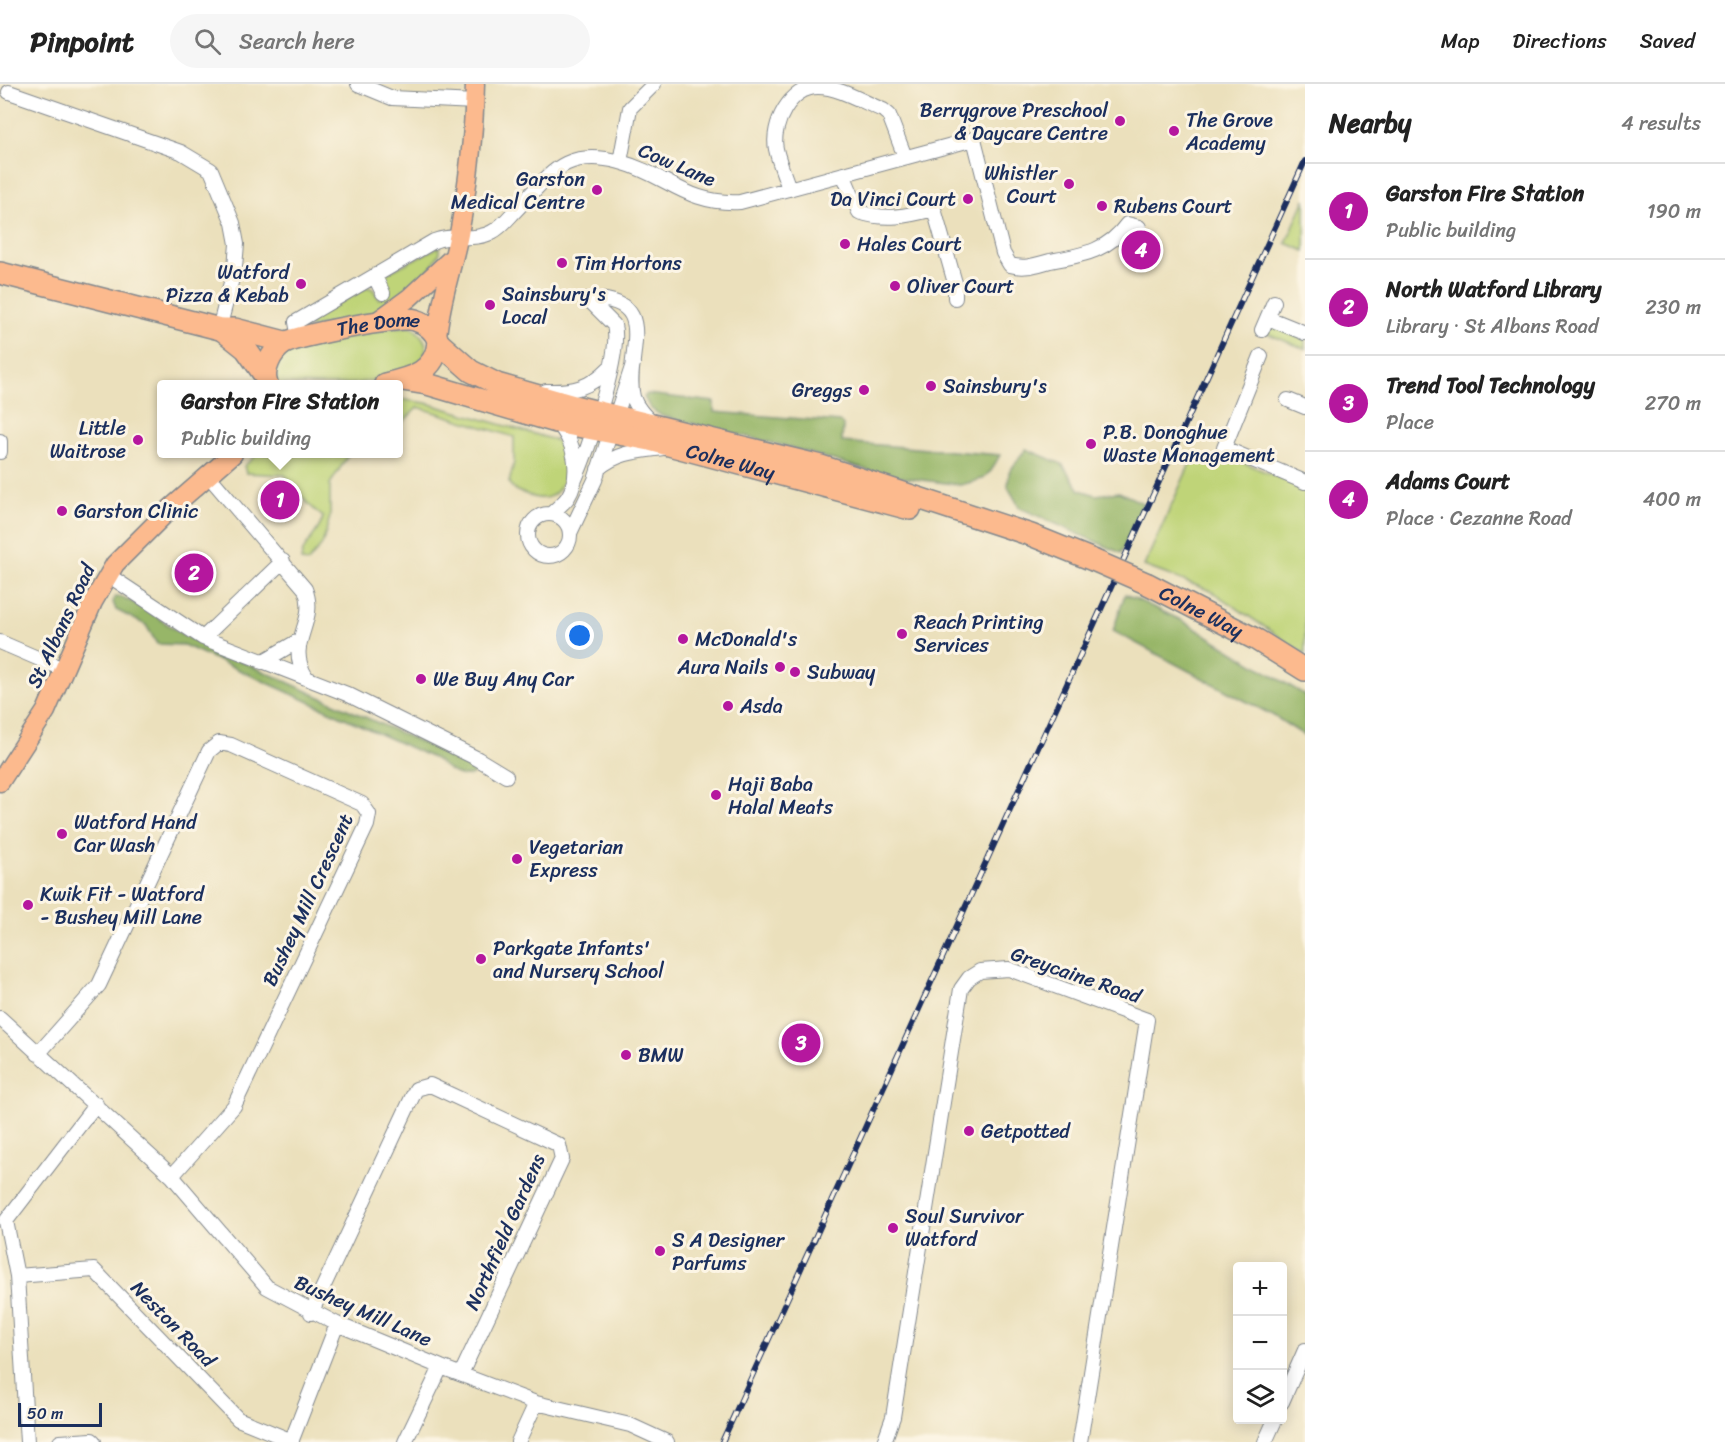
<!DOCTYPE html>
<html lang="en">
<head>
<meta charset="utf-8">
<style>
	body { margin:0; font-family:Sriracha,sans-serif; background:#f6f6f6; color:#222 }
	.controls { position:absolute; right:18px; bottom:18px; display:grid; overflow:hidden; border-radius:6px; box-shadow:0 3px 15px #0003 }
	.controls button { width:54px; height:54px; display:grid; place-items:center; padding:0; border:0; border-bottom:2px solid #e0e0e0; background:#fff; color:#222; font:30px sans-serif }
	.scale { position:absolute; left:18px; bottom:15px; width:84px; box-sizing:border-box; padding-left:6px; border:3px solid #1b2f5e; border-top:0; font-size:16px; line-height:21px; white-space:nowrap; color:#1b2f5e; -webkit-text-stroke:4px #fcf5e5; paint-order:stroke }
	.you { position:absolute; left:580px; top:552px; width:21px; height:21px; margin:-15px; border:4px solid #fff; border-radius:50%; background:#1a73e8; box-shadow:0 0 0 9px #1a73e833 }
	.badge { display:grid; place-items:center; width:39px; height:39px; border-radius:50%; background:#b5179e; color:#fff; font-size:20px; font-weight:700 }
	.pin { position:absolute; translate:-50% -50%; border:3px solid #fff; box-shadow:0 2px 6px #0006 }
	.popup { position:absolute; left:157px; top:296px; width:246px; height:78px; box-sizing:border-box; display:grid; place-content:center; border-radius:6px; background:#fff; filter:drop-shadow(0 2px 4px #0005); font-size:20px; white-space:nowrap; color:#767676 }
	.popup b { font-size:22px; color:#222 }
	.popup::after { content:''; position:absolute; left:50%; top:100%; margin-left:-12px; border:12px solid transparent; border-top-color:#fff }
	.list { margin:0; padding:0; list-style:none }
	h2 { display:flex; justify-content:space-between; align-items:center; height:78px; margin:0; padding:0 24px; font-size:26px }
	h2 small { font-size:20px; font-weight:400; color:#767676 }
	.list li { display:grid; grid-template-columns:39px 1fr auto; gap:18px; align-items:center; box-sizing:border-box; height:96px; padding:0 24px; border-top:2px solid #e0e0e0 }
	.list b { display:block; font-size:22px; white-space:nowrap }
	.list p { margin:0; font-size:20px; white-space:nowrap; color:#767676 }
	.list em { font-size:20px; font-style:normal; color:#767676 }
	.icon { flex:none; width:33px; height:33px; fill:none; stroke:currentColor; stroke-width:2; stroke-linecap:round; stroke-linejoin:round }
	.map { position:relative; flex:none; width:1305px; height:1358px; overflow:hidden }
	header { display:flex; align-items:center; gap:36px; box-sizing:border-box; height:84px; padding:0 30px; background:#fff; border-bottom:2px solid #e0e0e0 }
	header strong { font-size:28px }
	nav { display:flex; gap:33px; margin-inline-start:auto; font-size:21px }
	.search { width:420px; height:54px; background:#f6f6f6; display:flex; align-items:center; gap:15px; box-sizing:border-box; padding:0 21px; border-radius:33px; color:#767676; font-size:22px }
	main { display:flex }
	aside { flex:1; background:#fff }
	.map>svg:first-child { display:block }
	.green { fill:#bfd478; stroke:#6d826b; stroke-width:1.5 }
	.forest { fill:#97b668; stroke:#597263; stroke-width:1.5 }
	.lines { fill:none; stroke-linecap:round; stroke-linejoin:round }
	.minor-casing { stroke:#83888d; stroke-width:16 }
	.major-casing { stroke:#83888d; stroke-width:21 }
	.highway-casing { stroke:#83888d; stroke-width:24 }
	.minor { stroke:#fff; stroke-width:14 }
	.major { stroke:#fcba8e; stroke-width:18 }
	.highway { stroke:#fcba8e; stroke-width:21 }
	.rail-casing { stroke:#1b2f5e; stroke-width:6 }
	.rail { stroke:#fcf5e5; stroke-width:4; stroke-dasharray:11; stroke-linecap:butt }
	.highway-bridge-casing { stroke:#83888d; stroke-width:24; stroke-linecap:butt }
	.highway-bridge { stroke:#fcba8e; stroke-width:21 }
	.poi-dot { fill:#b5179e; stroke:#fcf5e5; stroke-width:2 }
	.labels { text-anchor:middle; dominant-baseline:central; stroke-width:6; stroke-linejoin:round; paint-order:stroke }
	.poi-label { font-size:20px; fill:#1b2f5e; stroke:#fcf5e5; text-anchor:start }
	.street-label { font-size:20px; fill:#1b2f5e; stroke:#fcf5e5 }
</style>
</head>
<body>
<header>
<strong>Pinpoint</strong>
<div class="search"><svg class="icon" aria-label="search" viewBox="0 0 24 24"><circle cx="10" cy="10" r="6"/><path d="M15 15l6 6"/></svg>Search here</div>
<nav><a>Map</a><a>Directions</a><a>Saved</a></nav>
</header>
<main>
<div class="map">
<svg width="1305" height="1358" viewBox="0 0 1305 1358">
	<rect width="100%" height="100%" fill="#fcf5e5"/>
	<filter id="ink" filterUnits="userSpaceOnUse"><feTurbulence type="fractalNoise" baseFrequency=".0167" numOctaves="2"/><feDisplacementMap in="SourceGraphic" scale="12" xChannelSelector="R" yChannelSelector="G"/><feConvolveMatrix kernelMatrix="1 2 1 2 8 2 1 2 1" color-interpolation-filters="sRGB"/></filter>
	<filter id="wash" filterUnits="userSpaceOnUse"><feTurbulence type="fractalNoise" baseFrequency=".008" numOctaves="4" result="noise"/><feDisplacementMap in="SourceGraphic" scale="24" xChannelSelector="R" yChannelSelector="G"/><feGaussianBlur stdDeviation="1.35" result="paint"/><feColorMatrix in="noise" values="0 0 0 0 0 0 0 0 0 0 0 0 0 0 0 0 0 1.4 0 .05"/><feComposite in="paint" operator="in"/></filter>
	<g filter="url(#wash)">
		<rect width="100%" height="100%" fill="#ebe0bc"/>
		<path class="green" d="M 1305,115 L 1305,167 L 1286,159 Z
			M 440,162 L 440,168 L 432,182 L 391,220 L 371,230 L 310,244 L 308,236 L 368,203 L 373,205 L 379,215 L 389,209 L 383,195 L 385,190 Z
			M 1270,241 L 1305,255 L 1305,265 L 1266,249 Z
			M 411,242 C 460,280 377,298 348,300 C 325,303 301,300 278,300 L 275,292 L 280,274 L 291,267 L 387,244 Z
			M 398,315 L 426,319 L 555,356 C 574,372 567,428 528,411 C 520,408 513,407 509,399 L 514,378 L 514,353 L 418,323 L 399,342 Z
			M 258,370 L 349,370 L 330,400 L 330,433 L 322,461 L 308,478 L 301,477 C 301,460 320,450 323,433 L 308,420 L 285,391 L 246,389 L 244,382 Z
			M 1194,371 L 1221,381 L 1227,372 L 1305,404 L 1305,570 L 1211,507 L 1144,482 Z"/>
		<path class="forest" d="M 647,310 L 714,318 L 714,328 L 840,338 L 843,341 L 842,358 L 1000,371 L 991,387 L 982,395 L 961,401 L 884,391 L 785,362 L 662,332 L 650,324 L 644,313 Z
			M 1026,365 L 1062,380 L 1080,406 L 1096,411 L 1119,408 L 1143,419 L 1121,469 L 1020,424 L 1008,403 L 1009,388 Z
			M 1125,510 L 1183,537 L 1305,611 L 1305,652 L 1274,632 L 1113,547 Z
			M 115,513 L 122,513 L 142,523 L 185,552 L 467,679 L 473,683 L 474,690 C 460,697 446,684 435,675 L 184,561 L 157,560 L 146,541 L 116,526 L 113,518 Z"/>
	</g>
	<g filter="url(#ink)">
		<g class="lines">
			<defs>
				<path id="minor" d="M 358,0 L 392,14 L 475,18
					M 9,8 L 181,68 L 211,86 L 233,139 L 237,160 L 235,183 L 219,245
					M 620,78 L 630,24 L 654,0
					M 843,90 L 859,128 C 886,137 907,132 934,125 L 955,199 L 955,214
					M 789,105 C 785,92 779,79 776,65 C 771,41 790,3 818,3 C 839,3 863,18 883,26 L 889,31 L 905,73
					M 375,193 L 383,209
					M 588,215 C 664,213 623,273 633,313 C 636,323 644,331 652,339
					M 1268,234 L 1305,249
					M 1262,246 L 1274,218
					M 299,255 L 296,238 L 434,157 C 453,149 474,158 492,148 C 502,143 508,134 516,126 C 550,91 564,63 620,78 C 666,90 686,121 740,118 L 974,55 L 1003,169 L 1010,181 C 1026,185 1035,181 1050,177 C 1082,171 1107,168 1127,140 L 1139,143
					M 1261,272 L 1224,364 L 1305,398
					M 546,307 C 573,308 590,304 609,284
					M 1288,316 L 1305,323
					M 0,357 L 0,368
					M 598,385 C 616,368 640,367 663,364
					M 208,391 L 305,505 C 319,539 284,558 306,593
					M 573,400 C 587,369 622,271 614,241 L 588,215
					M528 451a21 21 0 1 1 42 0a21 21 0 1 1-42 0Z
					M 551,430 C 556,425 564,419 568,413 C 582,390 575,356 556,338
					M 570,449 L 595,396 L 633,280
					M 108,491 L 203,554 L 347,610 L 478,675 L 506,692
					M 203,554 L 283,477
					M 0,558 L 65,586
					M 262,578 L 298,557
					M 0,934 L 172,1092 L 267,1203 L 337,1240 L 441,1283 L 536,1319 L 630,1341 L 667,1358
					M 38,970 L 99,901 L 209,667 L 219,659 L 231,661 L 362,720 L 369,730 L 367,741 L 234,1022 L 172,1092
					M 17,1192 L 94,1186 L 238,1335 L 292,1357
					M 311,1229 L 416,1005 L 430,1001 L 559,1061 L 562,1075 L 461,1290
					M 1282,1318 L 1305,1266
					M 27,1358 L 17,1192 L 6,1137 L 96,1020
					M 60,1358 L 92,1356 L 94,1358
					M 291,1358 L 337,1240
					M 405,1358 L 441,1283
					M 518,1358 L 536,1319
					M 884,1358 L 893,1333 L 961,905 L 969,894 L 980,887 L 1009,885 L 1147,936 L 1080,1358
					M 1265,1358 L 1275,1336"/>
				<path id="major" d="M 376,238 L 409,214 L 451,175
					M 437,253 C 440,217 452,185 459,150 C 468,101 474,50 475,0
					M 0,698 L 46,627 L 93,518 L 115,480 L 171,424 L 233,370"/>
				<g id="highway">
					<path d="M 0,189 L 220,245 L 235,245 L 285,258"/>
					<path d="M 221,245 L 246,265 L 265,292"/>
					<path d="M 438,258 L 471,287 L 497,300 L 574,322 L 821,382 L 1031,451 L 1093,476"/>
					<path id="s1" d="M 402,296 L 427,300 L 556,338 L 650,356 L 910,425"/>
					<path id="s2" d="M 267,300 C 262,287 271,268 283,260 C 296,252 401,231 415,236 C 425,239 436,247 438,258 C 436,288 411,294 385,300"/>
					<path id="s3" d="M 1148,500 L 1257,556 L 1305,586"/>
				</g>
			</defs>
			<use href="#minor" class="minor-casing"/>
			<use href="#major" class="major-casing"/>
			<use href="#highway" class="highway-casing"/>
			<use href="#minor" class="minor"/>
			<use href="#major" class="major"/>
			<use href="#highway" class="highway"/>
			<defs>
				<path id="rail" d="M 722,1358 L 1305,77"/>
			</defs>
			<use href="#rail" class="rail-casing"/>
			<use href="#rail" class="rail"/>
			<defs>
				<path id="highway-bridge" d="M 1093,476 L 1148,500"/>
			</defs>
			<use href="#highway-bridge" class="highway-bridge-casing"/>
			<use href="#highway-bridge" class="highway-bridge"/>
		</g>
	</g>
	<g class="poi-dot">
		<circle cx="1120" cy="37" r="6"/>
		<circle cx="1174" cy="47" r="6"/>
		<circle cx="1069" cy="100" r="6"/>
		<circle cx="597" cy="106" r="6"/>
		<circle cx="968" cy="115" r="6"/>
		<circle cx="1102" cy="122" r="6"/>
		<circle cx="845" cy="160" r="6"/>
		<circle cx="562" cy="179" r="6"/>
		<circle cx="301" cy="200" r="6"/>
		<circle cx="895" cy="202" r="6"/>
		<circle cx="490" cy="221" r="6"/>
		<circle cx="931" cy="302" r="6"/>
		<circle cx="864" cy="306" r="6"/>
		<circle cx="138" cy="356" r="6"/>
		<circle cx="1091" cy="360" r="6"/>
		<circle cx="62" cy="427" r="6"/>
		<circle cx="902" cy="550" r="6"/>
		<circle cx="683" cy="555" r="6"/>
		<circle cx="780" cy="583" r="6"/>
		<circle cx="795" cy="588" r="6"/>
		<circle cx="421" cy="595" r="6"/>
		<circle cx="728" cy="622" r="6"/>
		<circle cx="716" cy="711" r="6"/>
		<circle cx="62" cy="750" r="6"/>
		<circle cx="517" cy="775" r="6"/>
		<circle cx="28" cy="821" r="6"/>
		<circle cx="481" cy="875" r="6"/>
		<circle cx="626" cy="971" r="6"/>
		<circle cx="969" cy="1047" r="6"/>
		<circle cx="893" cy="1144" r="6"/>
		<circle cx="660" cy="1167" r="6"/>
	</g>
	<g class="labels">
		<g class="poi-label">
			<text x="1108" y="26" text-anchor="end">Berrygrove Preschool<tspan x="1108" dy="23">&amp; Daycare Centre</tspan></text>
			<text x="1186" y="36">The Grove<tspan x="1186" dy="23">Academy</tspan></text>
			<text x="1057" y="89" text-anchor="end">Whistler<tspan x="1057" dy="23">Court</tspan></text>
			<text x="585" y="95" text-anchor="end">Garston<tspan x="585" dy="23">Medical Centre</tspan></text>
			<text x="956" y="115" text-anchor="end">Da Vinci Court</text>
			<text x="1114" y="122">Rubens Court</text>
			<text x="857" y="160">Hales Court</text>
			<text x="574" y="179">Tim Hortons</text>
			<text x="289" y="188" text-anchor="end">Watford<tspan x="289" dy="23">Pizza &amp; Kebab</tspan></text>
			<text x="907" y="202">Oliver Court</text>
			<text x="502" y="210">Sainsbury's<tspan x="502" dy="23">Local</tspan></text>
			<text x="943" y="302">Sainsbury's</text>
			<text x="852" y="306" text-anchor="end">Greggs</text>
			<text x="126" y="344" text-anchor="end">Little<tspan x="126" dy="23">Waitrose</tspan></text>
			<text x="1103" y="348">P.B. Donoghue<tspan x="1103" dy="23">Waste Management</tspan></text>
			<text x="74" y="427">Garston Clinic</text>
			<text x="914" y="538">Reach Printing<tspan x="914" dy="23">Services</tspan></text>
			<text x="695" y="555">McDonald's</text>
			<text x="768" y="583" text-anchor="end">Aura Nails</text>
			<text x="807" y="588">Subway</text>
			<text x="433" y="595">We Buy Any Car</text>
			<text x="740" y="622">Asda</text>
			<text x="728" y="700">Haji Baba<tspan x="728" dy="23">Halal Meats</tspan></text>
			<text x="74" y="738">Watford Hand<tspan x="74" dy="23">Car Wash</tspan></text>
			<text x="529" y="763">Vegetarian<tspan x="529" dy="23">Express</tspan></text>
			<text x="40" y="810">Kwik Fit - Watford<tspan x="40" dy="23">- Bushey Mill Lane</tspan></text>
			<text x="493" y="864">Parkgate Infants'<tspan x="493" dy="23">and Nursery School</tspan></text>
			<text x="638" y="971">BMW</text>
			<text x="981" y="1047">Getpotted</text>
			<text x="905" y="1132">Soul Survivor<tspan x="905" dy="23">Watford</tspan></text>
			<text x="672" y="1156">S A Designer<tspan x="672" dy="23">Parfums</tspan></text>
		</g>
		<g class="street-label">
			<text transform="translate(677 81) rotate(23)">Cow Lane</text>
			<text stroke="none"><textPath href="#s2" startOffset="144">The Dome</textPath></text>
			<text stroke="none"><textPath href="#s1" startOffset="339">Colne Way</textPath></text>
			<text stroke="none"><textPath href="#s3" startOffset="60">Colne Way</textPath></text>
			<text transform="translate(61 542) rotate(-65)">St Albans Road</text>
			<text transform="translate(308 816) rotate(-65)">Bushey Mill Crescent</text>
			<text transform="translate(1076 891) rotate(19)">Greycaine Road</text>
			<text transform="translate(505 1148) rotate(-66)">Northfield Gardens</text>
			<text transform="translate(363 1227) rotate(24)">Bushey Mill Lane</text>
			<text transform="translate(173 1240) rotate(46)">Neston Road</text>
		</g>
	</g>
</svg>
<div class="controls">
<button>+</button>
<button>−</button>
<button><svg class="icon" aria-label="layers" viewBox="0 0 24 24"><path d="M12 4l9 5-9 5-9-5zM3 14l9 5 9-5"/></svg></button>
</div>
<div class="scale">50 m</div>
<div class="you"></div>
<div class="pin badge" style="left:280px;top:416px">1</div>
<div class="popup"><b>Garston Fire Station</b>Public building</div>
<div class="pin badge" style="left:194px;top:489px">2</div>
<div class="pin badge" style="left:801px;top:959px">3</div>
<div class="pin badge" style="left:1141px;top:166px">4</div>
</div>
<aside>
<h2>Nearby<small>4 results</small></h2>
<ul class="list">
<li><span class="badge">1</span><div><b>Garston Fire Station</b><p>Public building</p></div><em>190 m</em></li>
<li><span class="badge">2</span><div><b>North Watford Library</b><p>Library · St Albans Road</p></div><em>230 m</em></li>
<li><span class="badge">3</span><div><b>Trend Tool Technology</b><p>Place</p></div><em>270 m</em></li>
<li><span class="badge">4</span><div><b>Adams Court</b><p>Place · Cezanne Road</p></div><em>400 m</em></li>
</ul>
</aside>
</main>
</body>
</html>
